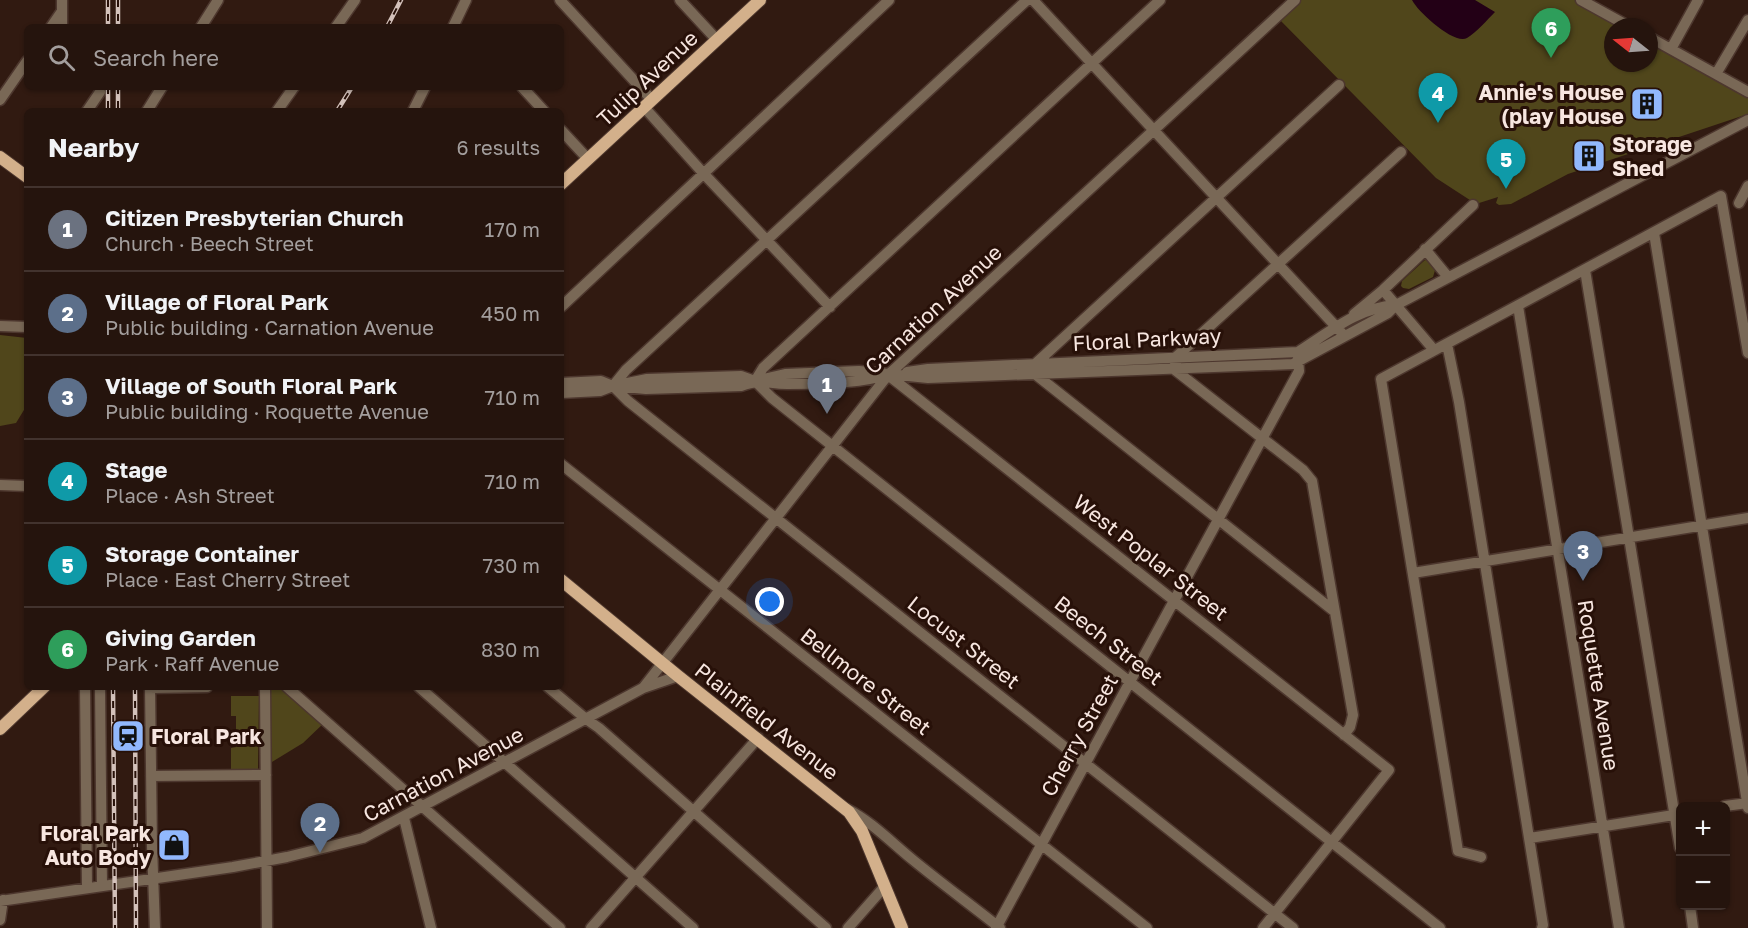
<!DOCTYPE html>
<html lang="en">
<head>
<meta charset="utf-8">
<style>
	body { margin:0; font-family:"Golos Text",sans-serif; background:#2d1d16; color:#f1f3f6 }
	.controls { position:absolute; right:18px; bottom:18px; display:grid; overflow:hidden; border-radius:9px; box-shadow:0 2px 4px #0004 }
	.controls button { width:54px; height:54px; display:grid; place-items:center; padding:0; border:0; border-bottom:2px solid #42332e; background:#25140d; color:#f1f3f6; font:30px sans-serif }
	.compass { position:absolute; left:1604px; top:18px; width:54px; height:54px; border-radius:50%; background:#25140d; box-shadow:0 2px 4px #0004; rotate:287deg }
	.you { position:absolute; left:770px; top:602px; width:21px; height:21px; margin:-15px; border:4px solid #fff; border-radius:50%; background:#1a73e8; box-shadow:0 0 0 9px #1a73e833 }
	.badge { display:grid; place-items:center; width:39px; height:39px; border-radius:50%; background:#2563eb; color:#fff; font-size:20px; font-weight:700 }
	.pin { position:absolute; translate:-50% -50px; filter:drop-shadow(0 2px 3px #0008) }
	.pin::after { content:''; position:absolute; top:32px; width:21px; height:18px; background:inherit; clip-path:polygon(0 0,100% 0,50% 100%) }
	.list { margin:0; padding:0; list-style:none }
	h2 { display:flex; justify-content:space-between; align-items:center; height:78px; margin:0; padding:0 24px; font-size:26px }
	h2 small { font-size:20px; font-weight:400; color:#a39e9d }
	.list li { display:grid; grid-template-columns:39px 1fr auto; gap:18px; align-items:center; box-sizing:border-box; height:84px; padding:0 24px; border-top:2px solid #42332e }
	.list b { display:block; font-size:22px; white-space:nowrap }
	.list p { margin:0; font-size:20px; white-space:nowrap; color:#a39e9d }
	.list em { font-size:20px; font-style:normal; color:#a39e9d }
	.icon { flex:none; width:33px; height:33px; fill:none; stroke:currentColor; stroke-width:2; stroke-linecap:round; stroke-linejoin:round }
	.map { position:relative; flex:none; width:1748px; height:928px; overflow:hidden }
	.search { position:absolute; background:#25140d; box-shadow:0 2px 4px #0004; left:24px; top:24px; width:540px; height:66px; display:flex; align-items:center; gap:15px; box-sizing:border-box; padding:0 21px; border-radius:9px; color:#a39e9d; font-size:22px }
	.panel { position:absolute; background:#25140d; box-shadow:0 2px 4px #0004; left:24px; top:108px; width:540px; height:582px; border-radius:9px }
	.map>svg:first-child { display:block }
	.green { fill:#50461b }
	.water { fill:#230016 }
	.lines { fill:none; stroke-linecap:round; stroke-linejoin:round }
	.minor-casing { stroke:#4d372e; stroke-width:13 }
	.major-casing { stroke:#4d372e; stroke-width:14 }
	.minor { stroke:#796856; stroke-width:10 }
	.major { stroke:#d3b08b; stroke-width:12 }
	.rail-casing { stroke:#d3c1ba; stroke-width:4.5 }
	.rail { stroke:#271008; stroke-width:2; stroke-dasharray:7; stroke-linecap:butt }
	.labels { text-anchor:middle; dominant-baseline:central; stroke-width:6; stroke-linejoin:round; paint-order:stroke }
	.street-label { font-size:21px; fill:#f7e6e0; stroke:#271008 }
	.poi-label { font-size:21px; font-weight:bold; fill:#f7e6e0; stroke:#271008; text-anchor:end }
</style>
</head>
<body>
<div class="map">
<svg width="1748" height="928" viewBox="0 0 1748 928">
	<rect width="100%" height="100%" fill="#311a11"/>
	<path class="green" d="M 1295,0 L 1576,0 L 1625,27 L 1613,27 L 1613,63 L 1649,63 L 1649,40 L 1748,94 L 1748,114 L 1568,174 L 1511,204 L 1499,205 L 1496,203 L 1498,197 L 1476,204 L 1436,178 L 1277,17 Z
		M 1425,260 L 1431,261 L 1436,267 L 1433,277 L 1409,289 L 1403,288 L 1401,286 L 1402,281 Z
		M 0,335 L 27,338 L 27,405 L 16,423 L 0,426 Z
		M 267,687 L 285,687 L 325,722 L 303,743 L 267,765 Z
		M 231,696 L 259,696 L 258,769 L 231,769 L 231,748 L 236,747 L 236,716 L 231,716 Z"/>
	<path class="water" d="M 1412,0 L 1475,0 L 1495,12 C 1487,20 1477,32 1467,38 C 1454,45 1418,12 1412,0 Z"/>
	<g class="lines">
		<defs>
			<path id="minor" d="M 62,0 L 62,27
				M 560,0 L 652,100
				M 680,0 L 717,40
				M 1033,0 L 1341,332
				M 1160,0 L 763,368 L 755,381 L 772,398 L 1440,928
				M 1581,0 L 1630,27
				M 51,27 L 62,11
				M 201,27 L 218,0
				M 336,27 L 355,0
				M 453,27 L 466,0
				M 1649,37 L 1748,92
				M 1671,49 L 1698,0
				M 1716,74 L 1748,20
				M 522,87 L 544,111
				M 0,100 L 27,61
				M 644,107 L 704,174 L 830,307
				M 87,111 L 100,92
				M 147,111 L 162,87
				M 277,111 L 294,87
				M 413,111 L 425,87
				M 561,130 L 588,159
				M 1739,203 L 1748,186
				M 1654,233 L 1748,808
				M 1425,249 L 1448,277
				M 1585,270 L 1680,848
				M 1383,290 L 1434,350
				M 1518,306 L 1619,928
				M 561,307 L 889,0
				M 1354,314 L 1383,290 L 1473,205
				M 0,326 L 27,327
				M 1447,344 L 1459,402 L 1543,925 L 1542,928
				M 907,372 L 928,369 L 1298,352 C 1328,333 1359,307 1396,305
				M 888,375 L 1389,770 L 1263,928
				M 561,383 L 601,381 L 613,386 L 646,389 L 741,386 C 762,378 767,384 787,384 C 818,384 850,384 880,377
				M 613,386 L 628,401 L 1293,928
				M 613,386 L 626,370 L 1027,0
				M 561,393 L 600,391 L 613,386 L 647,379 L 741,376 L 755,381 L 785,374 L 859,371 L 928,378 L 1293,364 L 1388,313 L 1396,305 L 1748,120
				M 561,464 L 1147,928
				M 0,485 L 27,486
				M 1413,573 L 1748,518
				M 1334,611 L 1035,374 L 1034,365 L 1339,85
				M 85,687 L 87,888
				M 100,687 L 102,886
				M 150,687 L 152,846 L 155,928
				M 265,687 L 267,928
				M 287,687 L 560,928
				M 419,687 L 693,928
				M 548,687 L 586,719 L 599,728 L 826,928
				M 150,688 L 207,687
				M 643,688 L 678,676
				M 1344,735 L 1350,727 L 1353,715 L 1312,481 L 1303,470 L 1175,370 L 1176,357 L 1401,152
				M 151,776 L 266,775
				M 1725,806 L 1748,803
				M 847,809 C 872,822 891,842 913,860 C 941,883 971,905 1000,928
				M 404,818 L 431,928
				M 1530,838 L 1680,814
				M 1481,857 L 1458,851 L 1381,379 L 1721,196 L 1748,353
				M 0,901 L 233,867 L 287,857 L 363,838 L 643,688 L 888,375 L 1295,0
				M 1690,906 L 1693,928
				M 0,920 L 3,900
				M 591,928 L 758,738
				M 848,928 L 885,886
				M 996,928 L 1299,371 L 1298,358"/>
			<path id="major" d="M 0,157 L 27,177
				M 561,184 L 760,0
				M 561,580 L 678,676 L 849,812 L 862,831 L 902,928
				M 0,729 L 44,687"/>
		</defs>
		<use href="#minor" class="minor-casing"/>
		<use href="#major" class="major-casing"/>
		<use href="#minor" class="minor"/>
		<use href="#major" class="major"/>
		<defs>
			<path id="rail" d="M 108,0 L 108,27
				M 118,0 L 118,27
				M 387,27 L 401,0
				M 108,87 L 108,111
				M 118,87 L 118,111
				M 337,111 L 352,87
				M 113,687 L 115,928
				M 135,687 L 136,928"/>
		</defs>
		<use href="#rail" class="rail-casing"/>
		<use href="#rail" class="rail"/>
	</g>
	<defs>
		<symbol id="building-square" viewBox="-11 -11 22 22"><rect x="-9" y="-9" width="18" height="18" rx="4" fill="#91b8fd" stroke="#271008"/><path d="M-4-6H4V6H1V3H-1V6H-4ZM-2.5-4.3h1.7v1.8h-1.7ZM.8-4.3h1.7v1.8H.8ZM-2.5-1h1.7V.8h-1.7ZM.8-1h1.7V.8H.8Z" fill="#111"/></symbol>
		<symbol id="station-square" viewBox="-11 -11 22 22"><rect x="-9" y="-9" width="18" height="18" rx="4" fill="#91b8fd" stroke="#271008"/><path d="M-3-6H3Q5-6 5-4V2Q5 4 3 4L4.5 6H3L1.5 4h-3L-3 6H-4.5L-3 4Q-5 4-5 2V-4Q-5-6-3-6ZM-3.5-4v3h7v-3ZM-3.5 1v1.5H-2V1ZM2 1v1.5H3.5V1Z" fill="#111"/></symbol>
		<symbol id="shop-square" viewBox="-11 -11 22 22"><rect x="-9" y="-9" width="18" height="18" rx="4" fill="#91b8fd" stroke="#271008"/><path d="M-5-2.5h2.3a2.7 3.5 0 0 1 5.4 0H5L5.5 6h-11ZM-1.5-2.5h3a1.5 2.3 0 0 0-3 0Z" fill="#111"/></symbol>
	</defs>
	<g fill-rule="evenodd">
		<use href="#building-square" x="1628" y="85" width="38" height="38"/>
		<use href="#building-square" x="1570" y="137" width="38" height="38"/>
		<use href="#station-square" x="109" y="717" width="38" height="38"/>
		<use href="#shop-square" x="155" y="826" width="38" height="38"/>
	</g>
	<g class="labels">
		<g class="street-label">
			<text transform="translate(647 78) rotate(-43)">Tulip Avenue</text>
			<text transform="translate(933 309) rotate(-43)">Carnation Avenue</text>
			<text transform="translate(1147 339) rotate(-3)">Floral Parkway</text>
			<text transform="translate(1151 557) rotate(38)">West Poplar Street</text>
			<text transform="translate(1109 640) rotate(38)">Beech Street</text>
			<text transform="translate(964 642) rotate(38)">Locust Street</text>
			<text transform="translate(866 681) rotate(38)">Bellmore Street</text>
			<text transform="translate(1599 685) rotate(81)">Roquette Avenue</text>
			<text transform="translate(767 721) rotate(38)">Plainfield Avenue</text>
			<text transform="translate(1079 735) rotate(-61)">Cherry Street</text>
			<text transform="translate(443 774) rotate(-28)">Carnation Avenue</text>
		</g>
		<g class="poi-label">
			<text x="1624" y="92">Annie's House<tspan x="1624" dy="24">(play House</tspan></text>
			<text x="1612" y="144" text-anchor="start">Storage<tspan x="1612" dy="24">Shed</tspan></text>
			<text x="151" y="736" text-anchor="start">Floral Park</text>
			<text x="151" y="833">Floral Park<tspan x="151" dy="24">Auto Body</tspan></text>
		</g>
	</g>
</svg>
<div class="controls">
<button>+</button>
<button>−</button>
</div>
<svg class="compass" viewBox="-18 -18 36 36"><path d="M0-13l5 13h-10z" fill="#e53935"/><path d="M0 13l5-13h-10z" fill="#a39e9d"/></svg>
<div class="you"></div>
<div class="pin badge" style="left:827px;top:414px;background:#6b7280">1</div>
<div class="pin badge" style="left:320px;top:853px;background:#5c6f8a">2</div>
<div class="pin badge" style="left:1583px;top:581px;background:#5c6f8a">3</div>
<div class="pin badge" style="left:1438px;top:123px;background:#0f9aa8">4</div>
<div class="pin badge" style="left:1506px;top:189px;background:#0f9aa8">5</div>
<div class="pin badge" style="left:1551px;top:58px;background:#2e9e5b">6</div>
<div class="search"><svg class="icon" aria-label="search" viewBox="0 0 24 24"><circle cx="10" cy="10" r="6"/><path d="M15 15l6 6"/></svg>Search here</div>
<section class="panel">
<h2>Nearby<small>6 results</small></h2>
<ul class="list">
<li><span class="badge" style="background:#6b7280">1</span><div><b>Citizen Presbyterian Church</b><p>Church · Beech Street</p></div><em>170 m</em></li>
<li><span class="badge" style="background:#5c6f8a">2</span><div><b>Village of Floral Park</b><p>Public building · Carnation Avenue</p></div><em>450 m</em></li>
<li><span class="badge" style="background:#5c6f8a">3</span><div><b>Village of South Floral Park</b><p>Public building · Roquette Avenue</p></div><em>710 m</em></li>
<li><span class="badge" style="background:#0f9aa8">4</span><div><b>Stage</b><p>Place · Ash Street</p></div><em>710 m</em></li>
<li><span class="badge" style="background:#0f9aa8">5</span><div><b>Storage Container</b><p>Place · East Cherry Street</p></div><em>730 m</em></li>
<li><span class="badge" style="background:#2e9e5b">6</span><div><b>Giving Garden</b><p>Park · Raff Avenue</p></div><em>830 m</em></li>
</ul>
</section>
</div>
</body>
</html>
